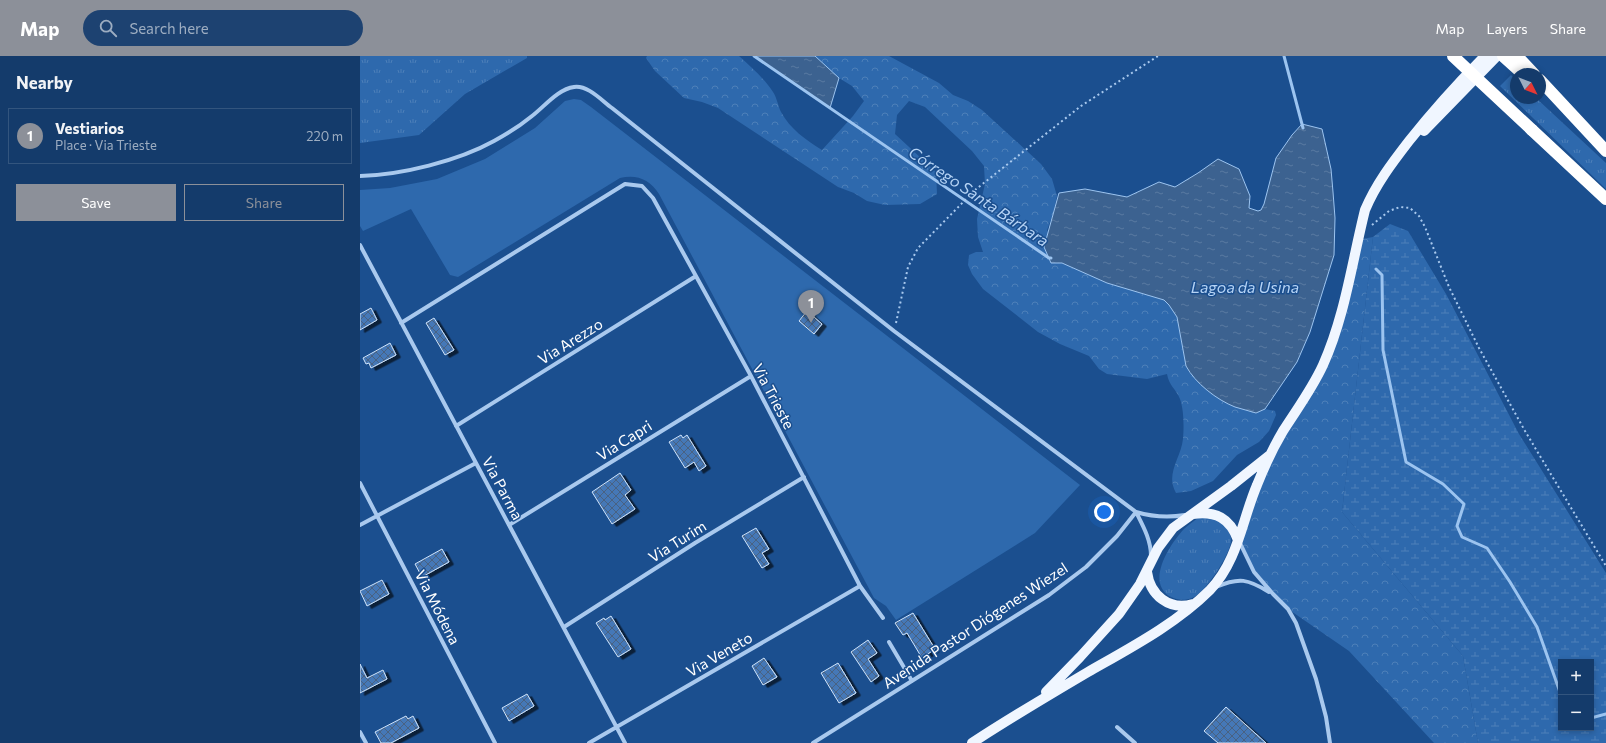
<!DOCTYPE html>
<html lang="en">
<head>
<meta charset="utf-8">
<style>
	body { margin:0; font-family:Commissioner,sans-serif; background:#1d4271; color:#f1f3f6 }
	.controls { position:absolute; right:12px; bottom:12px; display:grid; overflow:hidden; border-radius:0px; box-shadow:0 2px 6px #0003 }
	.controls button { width:36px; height:36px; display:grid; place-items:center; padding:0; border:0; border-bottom:1px solid #33557e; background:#143b6b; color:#f1f3f6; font:20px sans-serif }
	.compass { position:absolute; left:1150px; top:12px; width:36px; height:36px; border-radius:50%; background:#143b6b; box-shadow:0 2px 6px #0003; rotate:132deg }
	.you { position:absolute; left:744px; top:456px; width:14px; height:14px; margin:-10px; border:3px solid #fff; border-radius:50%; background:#1a73e8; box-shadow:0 0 0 6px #1a73e833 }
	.badge { display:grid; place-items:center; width:26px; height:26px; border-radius:50%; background:#8c9099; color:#fff; font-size:13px; font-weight:700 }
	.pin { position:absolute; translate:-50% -33px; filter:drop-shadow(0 1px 2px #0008) }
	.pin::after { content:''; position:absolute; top:21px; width:14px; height:12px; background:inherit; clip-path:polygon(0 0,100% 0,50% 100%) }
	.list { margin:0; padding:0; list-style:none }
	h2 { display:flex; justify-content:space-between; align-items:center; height:52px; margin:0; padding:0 16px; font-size:17px }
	h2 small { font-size:13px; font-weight:400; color:#9dadc1 }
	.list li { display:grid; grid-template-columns:26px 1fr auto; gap:12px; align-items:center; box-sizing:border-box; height:56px; margin:0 8px 8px; padding:0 8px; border:1px solid #33557e; border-radius:0px }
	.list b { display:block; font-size:15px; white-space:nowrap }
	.list p { margin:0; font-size:13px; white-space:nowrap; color:#9dadc1 }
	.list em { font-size:13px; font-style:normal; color:#9dadc1 }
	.actions { display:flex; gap:8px; padding:12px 16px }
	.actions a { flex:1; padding:9px 0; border:1px solid #8c9099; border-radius:0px; text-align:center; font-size:14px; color:#8c9099 }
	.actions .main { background:#8c9099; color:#fff }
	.icon { flex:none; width:22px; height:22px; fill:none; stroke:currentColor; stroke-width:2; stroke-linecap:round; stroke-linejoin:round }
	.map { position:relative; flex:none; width:1246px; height:687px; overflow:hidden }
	header { display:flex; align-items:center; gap:24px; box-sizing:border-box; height:56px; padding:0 20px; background:#8c9099; color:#fff }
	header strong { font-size:19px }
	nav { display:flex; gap:22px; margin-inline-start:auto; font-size:14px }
	.search { width:280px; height:36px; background:#1d4271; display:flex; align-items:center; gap:10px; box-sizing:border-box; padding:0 14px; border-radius:22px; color:#9dadc1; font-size:15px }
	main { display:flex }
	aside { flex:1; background:#143b6b }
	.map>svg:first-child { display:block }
	.grass { fill:url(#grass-tufts) }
	.forest { fill:url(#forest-crowns) }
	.wetland { fill:url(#wetland-marsh); fill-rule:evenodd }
	.green { fill:#2e69ad }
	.water { fill:url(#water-ripples); stroke:#9cc4f0 }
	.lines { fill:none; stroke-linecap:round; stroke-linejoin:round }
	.stream { stroke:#9cc4f0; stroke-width:3 }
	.building { fill:url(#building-cross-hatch); stroke:#cfe3fa; filter:url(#shadow) }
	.path { stroke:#a9c9ee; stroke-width:2; stroke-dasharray:2 3; stroke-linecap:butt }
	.minor { stroke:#a9c9ee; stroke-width:4 }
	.primary { stroke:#f0f6ff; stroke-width:10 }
	.motorway { stroke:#fff; stroke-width:12 }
	.motorway-bridge { stroke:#fff; stroke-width:12 }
	.labels { text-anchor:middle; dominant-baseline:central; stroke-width:3; stroke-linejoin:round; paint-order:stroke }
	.street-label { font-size:15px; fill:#fff; stroke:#1b4f8f }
	.water-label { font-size:16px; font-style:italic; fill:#b5d3f5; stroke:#1b4f8f }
</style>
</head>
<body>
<header>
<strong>Map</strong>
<div class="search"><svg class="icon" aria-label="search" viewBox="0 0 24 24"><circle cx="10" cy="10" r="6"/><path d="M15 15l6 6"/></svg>Search here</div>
<nav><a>Map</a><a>Layers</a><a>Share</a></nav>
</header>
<main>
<aside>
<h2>Nearby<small></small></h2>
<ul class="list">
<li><span class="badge">1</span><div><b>Vestiarios</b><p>Place · Via Trieste</p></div><em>220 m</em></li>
</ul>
<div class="actions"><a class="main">Save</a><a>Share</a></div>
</aside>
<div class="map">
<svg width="1246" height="687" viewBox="0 0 1246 687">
	<defs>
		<pattern id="grass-tufts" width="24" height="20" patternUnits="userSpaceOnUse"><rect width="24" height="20" fill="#2e69ad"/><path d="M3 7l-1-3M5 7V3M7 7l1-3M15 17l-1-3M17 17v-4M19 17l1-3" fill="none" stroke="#4d80b9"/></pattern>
		<pattern id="forest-crowns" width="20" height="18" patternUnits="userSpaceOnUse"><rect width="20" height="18" fill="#2e69ad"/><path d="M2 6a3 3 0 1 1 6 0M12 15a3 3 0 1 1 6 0" fill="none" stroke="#4d80b9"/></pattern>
		<pattern id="wetland-marsh" width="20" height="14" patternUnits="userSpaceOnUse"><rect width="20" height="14" fill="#2e69ad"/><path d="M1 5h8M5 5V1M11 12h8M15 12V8" fill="none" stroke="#4d80b9"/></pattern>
		<pattern id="water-ripples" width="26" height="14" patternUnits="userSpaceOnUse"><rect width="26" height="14" fill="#3c6290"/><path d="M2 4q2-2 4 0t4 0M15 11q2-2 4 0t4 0" fill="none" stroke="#597aa1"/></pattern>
		<pattern id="building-cross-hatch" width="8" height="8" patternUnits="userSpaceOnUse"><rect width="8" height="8" fill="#4478b7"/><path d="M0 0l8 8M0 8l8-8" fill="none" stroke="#486282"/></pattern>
		<filter id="shadow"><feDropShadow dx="4.5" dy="2.5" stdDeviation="0" flood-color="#0009"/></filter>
	</defs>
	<rect width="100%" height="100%" fill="#1b4f8f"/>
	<path class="grass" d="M 0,0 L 167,0 L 167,2 L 105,38 L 59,79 L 0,87 Z
		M 1151,19 L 1156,24 L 1156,42 L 1176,42 L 1246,107 L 1246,133 L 1140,30 Z
		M 838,462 C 842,462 849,460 853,462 C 862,464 872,475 871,485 C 870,499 845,537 832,542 C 824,545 816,544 809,540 C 786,525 810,488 824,473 C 828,469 833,466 838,462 Z"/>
	<path class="forest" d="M 287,0 L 379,0 C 391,11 404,22 413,36 C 417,42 418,50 421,56 C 430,73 446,84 462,94 L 493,60 L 504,45 L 492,30 L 479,22 L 455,0 L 529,0 L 579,27 L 593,39 L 608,45 L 622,54 L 681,108 L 692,123 L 697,140 L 693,158 L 687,174 L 702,207 L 747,227 L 804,244 L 809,249 L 817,261 L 826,310 L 829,316 L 896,357 L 905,353 L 915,355 L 916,359 L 909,375 L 899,386 L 877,399 L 853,425 L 831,435 L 816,437 C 805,418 821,402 823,383 C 824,371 824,354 820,343 C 816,333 809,330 807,318 L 787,323 L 747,318 L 739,313 L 729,300 L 700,288 L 678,276 L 623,233 L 612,218 L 608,209 L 609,199 L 616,196 L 623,196 L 618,181 L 617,163 L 625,128 L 624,110 L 612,95 L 565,51 L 549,45 L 537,59 L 535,78 L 576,116 L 577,138 L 560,148 L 525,149 L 507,145 L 494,137 L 478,131 L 358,52 L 342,46 L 324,42 L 295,15 L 286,2 Z
		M 1013,181 L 982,456 L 1103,600 L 1118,687 L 1074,687 L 989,595 L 928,553 L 899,523 L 878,484 L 890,447 L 963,309 L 997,184 Z"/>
	<path class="wetland" d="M 1030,168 L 1048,175 L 1086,238 L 1159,378 L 1246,517 L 1246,687 L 1118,687 L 1103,600 L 982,456 L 1013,181 ZM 1201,606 L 1231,606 L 1231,672 L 1201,672 Z"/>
	<path class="green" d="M 214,43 L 221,44 L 231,51 L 720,429 L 675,477 L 536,564 L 526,550 L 514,542 L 299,138 C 290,123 276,118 260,122 L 98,221 L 90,219 L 51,153 L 3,175 L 0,170 L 0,134 L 30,132 L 77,123 L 125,103 L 175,72 L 205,45 Z"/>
	<path class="water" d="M 394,0 L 455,0 L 479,22 L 470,52 Z
		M 942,68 L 962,73 L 971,113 L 973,136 L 975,162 L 974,199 L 950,276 L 937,306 L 905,353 L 896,357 C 889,355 882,353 875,351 C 857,344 835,327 826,310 L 817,261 L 809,249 L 804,244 L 747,227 L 702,207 L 691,207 L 684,191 L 699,137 L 725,133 L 767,141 L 799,126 L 815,131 L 838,117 L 858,103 L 879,113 L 890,140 L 889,152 L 898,155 L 901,154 L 904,148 L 916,102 L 932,79 Z"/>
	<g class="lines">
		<path class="stream" d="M 394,0 L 689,202 L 691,202
			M 924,0 L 943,72
			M 1016,213 L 1022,219 L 1023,294 L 1046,406 L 1083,428 L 1104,448 L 1097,470 L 1102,481 L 1127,492 L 1150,526 L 1177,571 L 1201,639
			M 1231,662 L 1246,658"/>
	</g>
	<path class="building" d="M 11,252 L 17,264 L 0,274 L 0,258 Z
		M 447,255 L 462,268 L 454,278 L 439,265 Z
		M 74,262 L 94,294 L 85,299 L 66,267 Z
		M 30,287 L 36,299 L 11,312 L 9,307 L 6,308 L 3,302 Z
		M 321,379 L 323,382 L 327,379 L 346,410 L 339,415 L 334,406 L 325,412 L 309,386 Z
		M 260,417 L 271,434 L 265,439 L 275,453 L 252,468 L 232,436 Z
		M 396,472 L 409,493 L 402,497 L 409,508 L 402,512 L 382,480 Z
		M 82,493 L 89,506 L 62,521 L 55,508 Z
		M 22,524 L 29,538 L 7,550 L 0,535 Z
		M 553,557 L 575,593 L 562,602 L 547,577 L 543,579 L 535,567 Z
		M 251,560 L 271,593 L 258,601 L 236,567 L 244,562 L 245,564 Z
		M 508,584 L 517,597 L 508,603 L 519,620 L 511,626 L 491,596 Z
		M 404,602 L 417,621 L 403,629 L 392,610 Z
		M 478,607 L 496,637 L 479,647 L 461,617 Z
		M 0,608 L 7,622 L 23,614 L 27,623 L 0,637 Z
		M 167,638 L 174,650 L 149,665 L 142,652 Z
		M 866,651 L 906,687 L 858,687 L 844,675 Z
		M 46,660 L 48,663 L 53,660 L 59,672 L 31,687 L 21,687 L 15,676 Z"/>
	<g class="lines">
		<path class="path" d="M 1012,169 L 1029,155 L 1040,151 L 1050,152 L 1059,160 L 1065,171 L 1089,231 L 1119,292 L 1165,375 L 1246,510
			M 536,267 L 548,211 L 558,192 L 615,134 L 721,50 L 798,0"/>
		<path class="minor" d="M 0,120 C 41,119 98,105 134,85 C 147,78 161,69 172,60 C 184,51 198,33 214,31 C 228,29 241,44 252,52 L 534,275 L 776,456 C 793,461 807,462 825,459
			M 0,189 L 265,687
			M 41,267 L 265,128 L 282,130 L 293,142 L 391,320 L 500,530 L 523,562
			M 96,370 L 336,220
			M 0,427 L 135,687
			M 776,456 C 783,470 791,484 791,500
			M 0,469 L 116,407
			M 149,469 L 391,320
			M 879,485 L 894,516 L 913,538 L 928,553 L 936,567 L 956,623 L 966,661 L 970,687
			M 856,531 C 879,521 888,523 909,536
			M 204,571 L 335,487 L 444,421
			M 529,586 L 552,625
			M 757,671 L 775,687
			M 0,676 L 6,687
			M 229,687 L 500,530
			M 453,687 L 689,539 L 726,511 L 757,480 L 776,456"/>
		<path class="primary" d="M 1064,75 L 1137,0
			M 833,458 C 856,455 870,462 878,484
			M 787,516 C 790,539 809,555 833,548
			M 686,636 L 720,601 L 759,558 L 780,528 L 798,492 L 813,472 L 871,430 L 910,399
			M 612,687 C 650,662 689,639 728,616 C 770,592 816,568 850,534 C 878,505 882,464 897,429 C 904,411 913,392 923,375 C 937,353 952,333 963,309 C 985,260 992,206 1005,154 C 1016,128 1032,107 1049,85 C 1073,55 1098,27 1125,0"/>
		<path class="motorway" d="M 1143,0 L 1163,18
			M 1157,0 L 1174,18
			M 1180,24 L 1246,95
			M 1172,74 L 1246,143"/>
		<path class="motorway-bridge" d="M 1093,0 L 1172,74"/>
	</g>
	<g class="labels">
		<g class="street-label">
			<text transform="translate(210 285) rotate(-32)">Via Arezzo</text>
			<text transform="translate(414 340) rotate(62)">Via Trieste</text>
			<text transform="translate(264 384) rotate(-32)">Via Capri</text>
			<text transform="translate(143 432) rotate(62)">Via Parma</text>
			<text transform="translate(317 485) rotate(-32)">Via Turim</text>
			<text transform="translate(78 551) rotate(63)">Via Módena</text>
			<text transform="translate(615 569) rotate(-33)">Avenida Pastor Diógenes Wiezel</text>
			<text transform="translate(359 598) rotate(-30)">Via Veneto</text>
		</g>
		<g class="water-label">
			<text transform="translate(619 140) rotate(34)">Córrego Santa Bárbara</text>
			<text x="885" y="230">Lagoa da Usina</text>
		</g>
	</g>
</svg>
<div class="controls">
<button>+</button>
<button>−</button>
</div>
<svg class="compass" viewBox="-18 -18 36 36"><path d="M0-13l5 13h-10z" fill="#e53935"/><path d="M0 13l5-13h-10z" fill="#9dadc1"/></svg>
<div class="you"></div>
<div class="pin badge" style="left:451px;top:267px">1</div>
</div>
</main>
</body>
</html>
